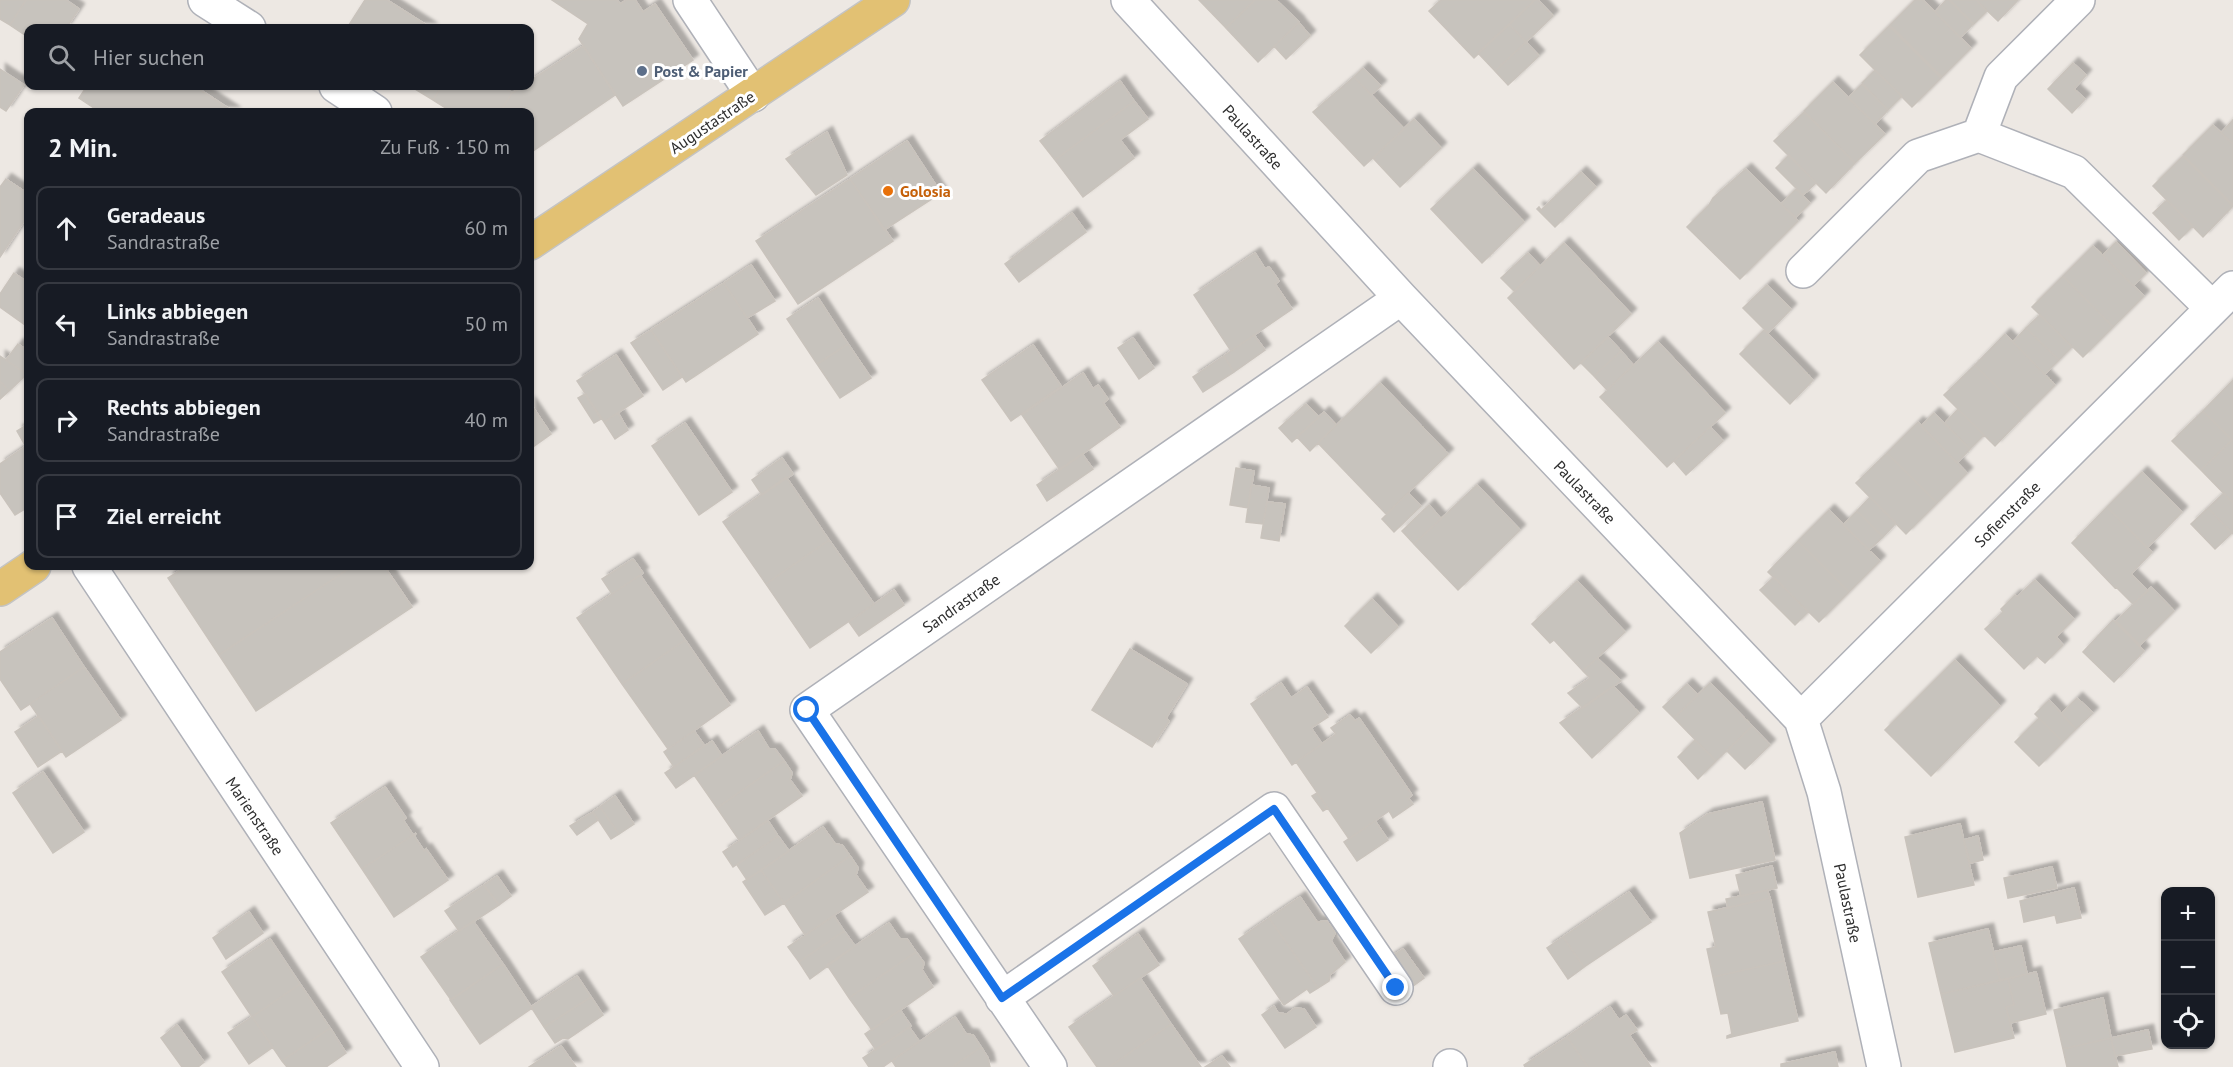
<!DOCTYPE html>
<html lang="de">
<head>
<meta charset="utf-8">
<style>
	body { margin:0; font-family:"PT Sans",sans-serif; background:#242831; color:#f1f3f6 }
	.controls { position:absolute; right:18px; bottom:18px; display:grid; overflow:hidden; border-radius:12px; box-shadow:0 2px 4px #0004 }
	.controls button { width:54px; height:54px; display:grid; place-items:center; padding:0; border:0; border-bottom:2px solid #363941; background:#171b24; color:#f1f3f6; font:30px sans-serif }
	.stop { position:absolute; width:18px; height:18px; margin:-14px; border:4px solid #1a73e8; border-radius:50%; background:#fff }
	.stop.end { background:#1a73e8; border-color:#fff; box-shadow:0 2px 6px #0008 }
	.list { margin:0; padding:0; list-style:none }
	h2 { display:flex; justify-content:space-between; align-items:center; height:78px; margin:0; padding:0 24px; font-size:26px }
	h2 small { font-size:20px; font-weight:400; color:#9ea1a6 }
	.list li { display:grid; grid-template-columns:39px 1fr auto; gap:18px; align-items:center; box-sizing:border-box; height:84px; margin:0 12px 12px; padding:0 12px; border:2px solid #363941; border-radius:12px }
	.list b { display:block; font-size:22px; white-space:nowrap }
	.list p { margin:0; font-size:20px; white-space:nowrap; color:#9ea1a6 }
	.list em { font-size:20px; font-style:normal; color:#9ea1a6 }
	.icon { flex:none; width:33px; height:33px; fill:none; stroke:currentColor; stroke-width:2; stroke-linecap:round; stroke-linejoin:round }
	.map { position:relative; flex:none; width:2233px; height:1067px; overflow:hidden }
	.search { position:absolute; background:#171b24; box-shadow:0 2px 4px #0004; left:24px; top:24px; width:510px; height:66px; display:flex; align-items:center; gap:15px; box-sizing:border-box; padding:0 21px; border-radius:12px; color:#9ea1a6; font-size:22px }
	.panel { position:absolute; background:#171b24; box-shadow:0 2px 4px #0004; left:24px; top:108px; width:510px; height:462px; border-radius:12px }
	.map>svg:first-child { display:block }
	.building { fill:#c7c3bd; stroke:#c9c3bc; stroke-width:1.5; filter:url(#shadow) }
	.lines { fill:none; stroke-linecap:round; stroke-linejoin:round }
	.minor-casing { stroke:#afb1b8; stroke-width:36 }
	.major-casing { stroke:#c4c4c4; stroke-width:36 }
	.minor { stroke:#fff; stroke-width:33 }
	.major { stroke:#e2c173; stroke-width:33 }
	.route { stroke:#1a73e8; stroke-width:8 }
	.service-dot { fill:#5c6f8a; stroke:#fff; stroke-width:2 }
	.food-dot { fill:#e8710a; stroke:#fff; stroke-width:2 }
	.labels { text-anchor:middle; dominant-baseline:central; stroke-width:6; stroke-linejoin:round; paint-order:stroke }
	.service-label { font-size:16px; font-weight:bold; fill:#4e5e75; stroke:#fff; text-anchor:start }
	.street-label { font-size:16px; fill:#2e2e2e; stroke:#fff }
	.food-label { font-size:16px; font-weight:bold; fill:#c56008; stroke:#fff; text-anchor:start }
</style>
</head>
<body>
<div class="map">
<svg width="2233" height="1067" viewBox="0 0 2233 1067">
	<defs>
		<filter id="shadow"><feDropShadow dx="5.5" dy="-5.5" stdDeviation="1.5" flood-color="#0004"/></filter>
	</defs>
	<rect width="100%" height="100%" fill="#ede8e3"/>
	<path class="building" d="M 0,0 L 26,0 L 10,25 L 0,19 Z
		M 26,0 L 66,0 L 79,9 L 66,28 L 28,28 L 28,37 L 10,25 Z
		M 365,0 L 387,0 L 431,28 L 347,28 Z
		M 552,0 L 617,0 L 620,4 L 627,0 L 635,0 L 643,12 L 655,4 L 693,60 L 623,106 L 579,39 L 588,24 Z
		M 1199,0 L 1255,0 L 1226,28 Z
		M 1255,0 L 1276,0 L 1299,22 L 1258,62 L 1226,28 Z
		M 1441,0 L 1535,0 L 1474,58 L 1429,11 Z
		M 1535,0 L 1538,0 L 1553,16 L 1526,42 L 1509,24 Z
		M 1915,0 L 1923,0 L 1971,48 L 1942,77 L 1890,25 Z
		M 1946,0 L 1949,0 L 1973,24 L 1960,38 L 1935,12 Z
		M 1950,0 L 1976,0 L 1987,11 L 1974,24 Z
		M 1976,0 L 2018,0 L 1998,21 Z
		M 1299,23 L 1310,36 L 1286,59 L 1274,46 Z
		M 1509,24 L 1526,42 L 1495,71 L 1478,53 Z
		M 1889,26 L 1941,78 L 1912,107 L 1860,55 Z
		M 1526,42 L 1539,56 L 1508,85 L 1495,71 Z
		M 583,46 L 615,95 L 530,153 L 530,112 L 500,112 L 512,93 L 523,86 L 530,86 L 530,81 Z
		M 2073,63 L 2086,75 L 2074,89 L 2085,99 L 2072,113 L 2048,89 Z
		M 1363,68 L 1381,86 L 1371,95 L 1354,77 Z
		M 0,69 L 24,85 L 6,111 L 0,107 Z
		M 1875,70 L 1902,96 L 1888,110 L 1862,83 Z
		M 1354,77 L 1404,129 L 1364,166 L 1313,112 Z
		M 1120,81 L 1134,101 L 1055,160 L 1040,141 Z
		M 1833,82 L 1885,134 L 1855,163 L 1804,111 Z
		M 1862,84 L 1888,110 L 1875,124 L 1848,98 Z
		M 87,86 L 198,86 L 196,87 L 234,112 L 100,112 L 79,98 Z
		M 410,86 L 442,86 L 433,100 Z
		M 442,86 L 502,86 L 512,93 L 500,112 L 452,112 L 433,100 Z
		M 1134,101 L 1148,119 L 1120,140 L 1134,158 L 1083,197 L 1055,160 Z
		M 1804,112 L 1855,163 L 1826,193 L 1774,141 Z
		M 1414,119 L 1441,148 L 1400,187 L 1373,158 Z
		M 2233,120 L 2233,144 L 2221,133 Z
		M 2213,125 L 2233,144 L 2233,205 L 2183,155 Z
		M 827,132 L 847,175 L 816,195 L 786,159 Z
		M 907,141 L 941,193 L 884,230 L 850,179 Z
		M 1789,155 L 1816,183 L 1803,195 L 1776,168 Z
		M 2183,156 L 2233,206 L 2203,237 L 2153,186 Z
		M 1473,169 L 1524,222 L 1482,263 L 1431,209 Z
		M 1746,169 L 1798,221 L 1740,279 L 1687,227 L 1709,205 L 1713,198 Z
		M 1581,172 L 1596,187 L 1555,227 L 1537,209 L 1539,207 L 1541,210 Z
		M 6,179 L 28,194 L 28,215 L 0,257 L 0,187 Z
		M 850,179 L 893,241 L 798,304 L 756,241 Z
		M 1796,189 L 1810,203 L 1796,217 L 1781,204 Z
		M 2167,200 L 2193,226 L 2179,240 L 2153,213 Z
		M 1072,213 L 1086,232 L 1019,282 L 1005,264 Z
		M 2116,242 L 2146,273 L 2133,286 L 2103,255 Z
		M 1564,243 L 1631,314 L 1574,369 L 1508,298 Z
		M 2093,246 L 2144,296 L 2113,327 L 2063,276 Z
		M 1255,253 L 1265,269 L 1269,267 L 1279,281 L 1275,284 L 1292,309 L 1231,351 L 1194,295 Z
		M 1528,253 L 1540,266 L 1514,291 L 1501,278 Z
		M 751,265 L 775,301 L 747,318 L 724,283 Z
		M 14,273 L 28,283 L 28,327 L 0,307 L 0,294 Z
		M 2063,276 L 2113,327 L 2083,357 L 2032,307 Z
		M 724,283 L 758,334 L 686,382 L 651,330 Z
		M 1767,285 L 1791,309 L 1768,333 L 1743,308 Z
		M 818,298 L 848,344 L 817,364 L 787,319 Z
		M 2040,315 L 2072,347 L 2059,360 L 2026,328 Z
		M 2026,328 L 2059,360 L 2045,374 L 2013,342 Z
		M 651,330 L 682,377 L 663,390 L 631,343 Z
		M 1764,330 L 1813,380 L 1790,404 L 1740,354 Z
		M 2005,334 L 2055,385 L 2025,415 L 1975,365 Z
		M 1254,335 L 1265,350 L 1234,372 L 1224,356 Z
		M 1608,337 L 1621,351 L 1594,376 L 1581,363 Z
		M 1133,338 L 1154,368 L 1139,379 L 1118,348 Z
		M 1658,342 L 1725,413 L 1667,467 L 1600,397 Z
		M 18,344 L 28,351 L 28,375 L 6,360 Z
		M 848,344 L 871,378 L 840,398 L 817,364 Z
		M 1033,345 L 1061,386 L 1011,421 L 982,380 Z
		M 1621,351 L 1633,365 L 1607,390 L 1594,376 Z
		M 616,355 L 643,396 L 604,422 L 577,381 Z
		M 0,356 L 27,374 L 9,391 L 0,381 Z
		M 1224,356 L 1234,372 L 1203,392 L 1193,377 Z
		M 1975,365 L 2025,415 L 1995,446 L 1944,395 Z
		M 1083,373 L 1093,389 L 1098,385 L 1108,399 L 1103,403 L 1120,427 L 1060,470 L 1022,415 Z
		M 2233,380 L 2233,439 L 2232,440 L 2203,411 Z
		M 0,381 L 9,391 L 0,399 Z
		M 1380,383 L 1448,454 L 1386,514 L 1318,443 Z
		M 585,394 L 601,419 L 594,423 L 578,398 Z
		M 530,403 L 551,434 L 530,449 Z
		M 1306,404 L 1319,417 L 1292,442 L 1279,428 Z
		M 1958,409 L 1984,435 L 1970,449 L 1945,423 Z
		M 2203,411 L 2232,440 L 2201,470 L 2172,441 Z
		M 1324,412 L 1336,425 L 1310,451 L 1297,437 Z
		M 618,413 L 628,430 L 615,439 L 604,422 Z
		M 1934,413 L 1970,449 L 1957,463 L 1921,426 Z
		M 1918,422 L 1967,473 L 1937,503 L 1887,453 Z
		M 685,423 L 732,492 L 699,515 L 652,446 Z
		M 28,424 L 28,445 L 26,447 L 17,431 Z
		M 1710,427 L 1723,441 L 1686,475 L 1674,461 Z
		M 2232,440 L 2233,441 L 2233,503 L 2201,470 Z
		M 28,445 L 28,507 L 15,515 L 0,493 L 0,464 Z
		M 1887,453 L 1937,503 L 1906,534 L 1856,483 Z
		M 1082,454 L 1093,469 L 1047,501 L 1037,485 Z
		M 782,458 L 793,474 L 762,495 L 752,480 Z
		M 1236,468 L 1254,471 L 1248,508 L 1230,505 Z
		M 2142,472 L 2182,512 L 2147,548 L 2107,507 Z
		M 786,477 L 829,540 L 766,584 L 723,522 Z
		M 1251,485 L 1269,488 L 1263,524 L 1246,522 Z
		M 1477,485 L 1520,530 L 1458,590 L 1414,544 Z
		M 1408,493 L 1421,506 L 1394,532 L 1382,519 Z
		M 2224,493 L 2233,503 L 2233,534 L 2208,508 Z
		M 1870,497 L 1896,523 L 1883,537 L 1857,511 Z
		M 1267,502 L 1285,504 L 1279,541 L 1261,538 Z
		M 1429,505 L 1441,519 L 1414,544 L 1402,531 Z
		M 2107,507 L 2152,552 L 2131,574 L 2148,591 L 2133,604 L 2116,587 L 2115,588 L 2072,543 Z
		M 2208,508 L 2232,533 L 2215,549 L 2191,524 Z
		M 1829,510 L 1880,561 L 1849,592 L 1798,541 Z
		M 1857,511 L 1883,537 L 1869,550 L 1843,525 Z
		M 829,540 L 874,604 L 810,648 L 766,584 Z
		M 1798,541 L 1849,592 L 1819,622 L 1768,572 Z
		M 633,559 L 643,573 L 612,594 L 602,579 Z
		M 187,566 L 353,566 L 219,655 L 168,578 Z
		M 353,566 L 384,566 L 412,607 L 256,711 L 219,655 Z
		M 640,575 L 685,640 L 622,684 L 577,618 Z
		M 1774,577 L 1808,612 L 1795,625 L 1760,590 Z
		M 2035,580 L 2074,619 L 2056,637 L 2063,645 L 2045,663 L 2037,656 L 2024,669 L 1985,629 L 2003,612 L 2001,609 L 2015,595 L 2017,597 Z
		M 1577,581 L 1625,632 L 1583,671 L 1554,640 L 1550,643 L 1532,624 Z
		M 2151,587 L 2174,611 L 2140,645 L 2116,621 Z
		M 894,590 L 904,605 L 859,636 L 849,622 Z
		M 1372,599 L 1398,627 L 1371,653 L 1345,626 Z
		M 52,618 L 84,667 L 21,710 L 0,679 L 0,652 Z
		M 2113,620 L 2144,651 L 2114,682 L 2083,652 Z
		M 685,640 L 730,705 L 668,749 L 622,684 Z
		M 1130,649 L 1187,684 L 1166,718 L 1169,721 L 1152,747 L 1092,710 Z
		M 1597,658 L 1621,681 L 1583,708 L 1568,693 L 1590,678 L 1583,671 Z
		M 1955,660 L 2000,706 L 1931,776 L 1885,730 Z
		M 84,667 L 121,720 L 66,757 L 30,704 Z
		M 1281,683 L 1291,698 L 1307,687 L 1328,717 L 1311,728 L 1322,744 L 1292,765 L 1251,704 Z
		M 1710,683 L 1752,726 L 1716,761 L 1674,718 Z
		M 1687,684 L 1698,695 L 1674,718 L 1663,707 Z
		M 1613,686 L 1639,713 L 1592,758 L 1560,723 Z
		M 2077,698 L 2093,713 L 2076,729 L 2061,714 Z
		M 2049,700 L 2076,729 L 2063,742 L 2035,714 Z
		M 1350,715 L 1355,721 L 1359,718 L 1412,795 L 1408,798 L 1413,804 L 1393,818 L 1389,811 L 1349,839 L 1296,762 L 1336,734 L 1331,728 Z
		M 39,716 L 62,751 L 38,767 L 15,732 Z
		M 2039,718 L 2063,742 L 2039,766 L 2015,742 Z
		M 1752,726 L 1770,745 L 1745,769 L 1727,751 Z
		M 694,731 L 704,745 L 674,767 L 664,752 Z
		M 758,731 L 769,749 L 775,749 L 784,761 L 717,808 L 694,775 Z
		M 1695,740 L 1716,761 L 1698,779 L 1678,757 Z
		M 712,741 L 722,756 L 676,788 L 665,773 Z
		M 784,761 L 792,773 L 790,780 L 802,796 L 739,840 L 717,808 Z
		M 43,772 L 84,832 L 53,853 L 13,793 Z
		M 385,787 L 406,818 L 403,820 L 413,835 L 416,833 L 362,869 L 331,823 Z
		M 1317,793 L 1328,808 L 1323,811 L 1312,796 Z
		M 615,796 L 634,824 L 619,834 L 600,807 Z
		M 1762,802 L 1775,860 L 1690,878 L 1680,833 L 1708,814 Z
		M 600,807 L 619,834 L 611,839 L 593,812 Z
		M 593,812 L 598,820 L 577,835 L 570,826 Z
		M 768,821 L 778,836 L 733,867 L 723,852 Z
		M 1375,821 L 1388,840 L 1357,861 L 1344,842 Z
		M 1960,824 L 1974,885 L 1918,897 L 1905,837 Z
		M 823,827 L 835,844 L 842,845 L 850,856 L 784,903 L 761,870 Z
		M 416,833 L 414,836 L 424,851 L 426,849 L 448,880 L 394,917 L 362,869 Z
		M 778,836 L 789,851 L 747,880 L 737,865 Z
		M 1978,836 L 1983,860 L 1970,863 L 1964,840 Z
		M 850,856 L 858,868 L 856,875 L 868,892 L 805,935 L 784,903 Z
		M 1772,866 L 1777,888 L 1741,896 L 1736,875 Z
		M 2052,867 L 2057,888 L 2008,898 L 2004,878 Z
		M 761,870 L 784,903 L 765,915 L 743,882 Z
		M 497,876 L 511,896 L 499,905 L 484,885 Z
		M 484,885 L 499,905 L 459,931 L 445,911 Z
		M 2074,888 L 2081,918 L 2057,923 L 2055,915 L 2024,922 L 2020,901 Z
		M 1767,890 L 1770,898 L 1728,908 L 1726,899 Z
		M 1629,892 L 1651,922 L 1584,967 L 1563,937 Z
		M 1300,897 L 1317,922 L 1327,921 L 1335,933 L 1331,941 L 1345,962 L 1330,975 L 1329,981 L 1318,988 L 1269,918 Z
		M 1770,898 L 1784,961 L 1713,977 L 1707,949 L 1716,947 L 1708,912 Z
		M 249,912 L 263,933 L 226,959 L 213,938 Z
		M 834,916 L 844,931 L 799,962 L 788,947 Z
		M 1269,918 L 1318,988 L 1310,993 L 1307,989 L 1284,1005 L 1239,939 Z
		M 473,921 L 503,964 L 451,1000 L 421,957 Z
		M 889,923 L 900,939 L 907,939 L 916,952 L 849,998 L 827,965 Z
		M 1988,929 L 2000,980 L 1941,994 L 1929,943 Z
		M 844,931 L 855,946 L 810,979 L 799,962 Z
		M 1138,934 L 1159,965 L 1114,996 L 1093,966 Z
		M 1563,937 L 1584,967 L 1568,979 L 1547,948 Z
		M 270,939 L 300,984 L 252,1017 L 222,972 Z
		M 2021,946 L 2027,974 L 2000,980 L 1993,952 Z
		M 1403,949 L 1424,978 L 1409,989 L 1388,959 Z
		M 916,952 L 924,963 L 922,970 L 933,987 L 872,1030 L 849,998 Z
		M 1784,961 L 1798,1021 L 1727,1038 L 1727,1036 L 1732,1034 L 1728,1013 L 1721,1014 L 1713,977 Z
		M 503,964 L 532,1008 L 480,1044 L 450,1000 Z
		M 2036,972 L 2046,1014 L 2010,1023 L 2006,1007 L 2014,1005 L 2008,979 Z
		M 577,976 L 591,997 L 544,1027 L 531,1007 Z
		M 1140,978 L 1171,1024 L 1109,1067 L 1097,1067 L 1069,1027 Z
		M 2008,979 L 2014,1005 L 2006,1007 L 2014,1038 L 1955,1052 L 1941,994 Z
		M 300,984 L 330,1028 L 282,1061 L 252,1017 Z
		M 591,997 L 603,1015 L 568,1039 L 563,1038 L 555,1043 L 544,1027 Z
		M 2103,998 L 2111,1038 L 2063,1049 L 2054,1010 Z
		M 1274,1006 L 1278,1013 L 1287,1014 L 1295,1008 L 1304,1009 L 1316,1027 L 1285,1048 L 1262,1015 Z
		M 1610,1007 L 1619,1020 L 1626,1015 L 1637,1030 L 1629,1035 L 1651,1067 L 1588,1067 L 1567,1037 Z
		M 900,1010 L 911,1026 L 876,1050 L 865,1034 Z
		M 252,1017 L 273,1047 L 249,1064 L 228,1033 Z
		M 955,1017 L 966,1034 L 973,1035 L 981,1047 L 952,1067 L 896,1067 L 892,1061 Z
		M 1171,1024 L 1201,1067 L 1109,1067 Z
		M 177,1025 L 204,1062 L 198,1067 L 182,1067 L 161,1038 Z
		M 909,1027 L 919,1041 L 883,1067 L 869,1067 L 863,1058 Z
		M 330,1028 L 346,1053 L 326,1067 L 287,1067 L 282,1061 Z
		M 2148,1030 L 2152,1049 L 2115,1056 L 2111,1038 Z
		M 1567,1037 L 1588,1067 L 1525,1067 L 1524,1065 Z
		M 2111,1038 L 2118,1067 L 2067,1067 L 2063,1049 Z
		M 561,1046 L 576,1067 L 529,1067 Z
		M 981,1047 L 988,1058 L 990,1067 L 952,1067 Z
		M 1835,1052 L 1838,1067 L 1781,1067 L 1781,1064 Z
		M 1222,1056 L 1230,1067 L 1205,1067 Z"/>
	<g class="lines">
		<defs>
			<path id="minor" d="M 205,0 L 249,28
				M 690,0 L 753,95
				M 1128,0 L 1401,298 L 1801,719 L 1824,792 L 1884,1067
				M 336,86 L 375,112
				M 1979,135 L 2001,77 L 2078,0
				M 1803,271 L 1918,156 L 1979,135 L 2074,172 L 2212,308
				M 89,566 L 422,1067
				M 1801,719 L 2233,288
				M 1002,998 L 1274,809 L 1396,988
				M 1450,1066 L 1450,1067
				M 1050,1067 L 807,710 L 1401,298"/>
			<path id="major" d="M 530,243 L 893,0
				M 0,589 L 34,566"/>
		</defs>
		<use href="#minor" class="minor-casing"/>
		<use href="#major" class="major-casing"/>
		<use href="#minor" class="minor"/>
		<use href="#major" class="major"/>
	</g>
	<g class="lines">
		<path class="route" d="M 807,710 L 1002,998 L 1274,809 L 1396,988"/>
	</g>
	<circle class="service-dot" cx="642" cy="71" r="6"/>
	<circle class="food-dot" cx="888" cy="191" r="6"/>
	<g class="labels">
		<g class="service-label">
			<text x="654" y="71">Post &amp; Papier</text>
		</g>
		<g class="street-label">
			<text transform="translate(712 122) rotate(-34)">Augustastraße</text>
			<text transform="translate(1253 137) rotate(48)">Paulastraße</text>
			<text transform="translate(1585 492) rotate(46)">Paulastraße</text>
			<text transform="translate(2007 514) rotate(-45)">Sofienstraße</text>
			<text transform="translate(961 603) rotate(-35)">Sandrastraße</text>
			<text transform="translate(255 816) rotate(56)">Marienstraße</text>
			<text transform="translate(1848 903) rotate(78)">Paulastraße</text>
		</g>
		<g class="food-label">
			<text x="900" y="191">Golosia</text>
		</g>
	</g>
</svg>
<div class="controls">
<button>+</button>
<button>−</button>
<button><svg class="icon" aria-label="locate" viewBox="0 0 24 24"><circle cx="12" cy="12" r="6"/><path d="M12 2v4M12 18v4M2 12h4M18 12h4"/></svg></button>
</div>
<div class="stop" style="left:807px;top:710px"></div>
<div class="stop end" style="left:1396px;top:988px"></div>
<div class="search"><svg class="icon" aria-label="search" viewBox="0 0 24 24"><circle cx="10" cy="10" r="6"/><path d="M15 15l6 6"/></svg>Hier suchen</div>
<section class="panel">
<h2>2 Min.<small>Zu Fuß · 150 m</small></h2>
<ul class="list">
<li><svg class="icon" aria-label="ahead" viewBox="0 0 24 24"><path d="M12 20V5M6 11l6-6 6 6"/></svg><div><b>Geradeaus</b><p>Sandrastraße</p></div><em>60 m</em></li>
<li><svg class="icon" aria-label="left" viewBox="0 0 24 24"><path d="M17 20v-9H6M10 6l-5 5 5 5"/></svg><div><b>Links abbiegen</b><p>Sandrastraße</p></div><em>50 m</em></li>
<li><svg class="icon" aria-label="right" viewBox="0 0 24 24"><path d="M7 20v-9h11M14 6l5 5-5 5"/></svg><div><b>Rechts abbiegen</b><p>Sandrastraße</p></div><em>40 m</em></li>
<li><svg class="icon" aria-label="arrive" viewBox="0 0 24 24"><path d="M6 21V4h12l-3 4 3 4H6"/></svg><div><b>Ziel erreicht</b></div></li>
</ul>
</section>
</div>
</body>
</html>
